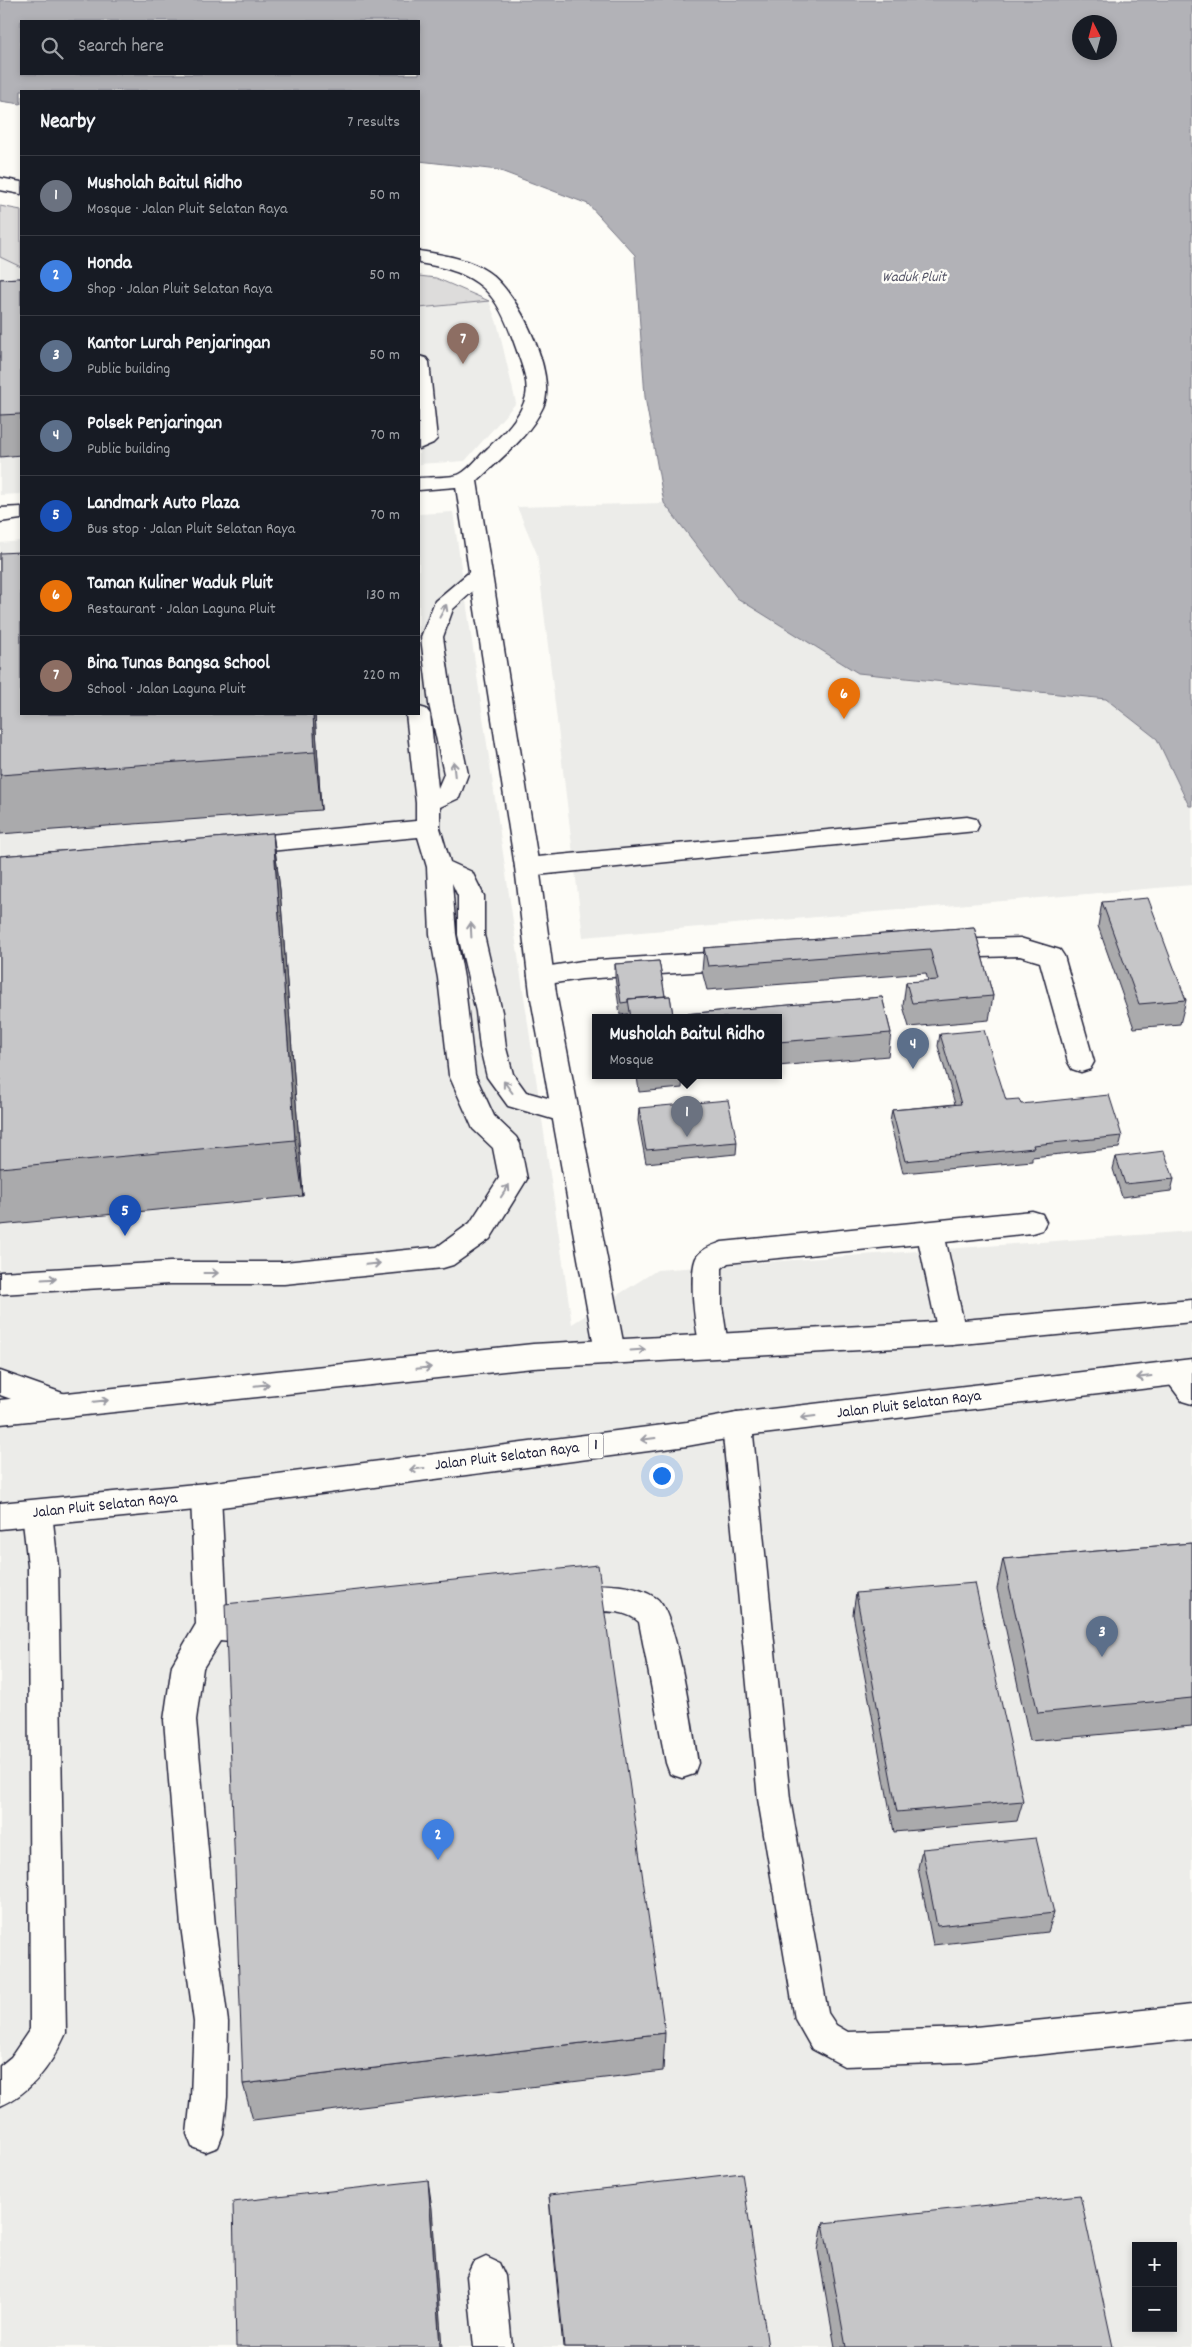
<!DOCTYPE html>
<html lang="en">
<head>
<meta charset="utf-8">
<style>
	body { margin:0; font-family:Dekko,sans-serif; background:#242831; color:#f1f3f6 }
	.controls { position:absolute; right:15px; bottom:15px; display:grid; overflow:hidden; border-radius:0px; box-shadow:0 2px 8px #0003 }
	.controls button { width:45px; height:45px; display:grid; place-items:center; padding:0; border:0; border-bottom:1px solid #363941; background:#171b24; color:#f1f3f6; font:25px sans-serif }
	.compass { position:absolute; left:1072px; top:15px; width:45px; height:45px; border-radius:50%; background:#171b24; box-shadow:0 2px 8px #0003; rotate:354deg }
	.you { position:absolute; left:661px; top:1475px; width:18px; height:18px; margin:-12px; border:4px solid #fff; border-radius:50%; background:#1a73e8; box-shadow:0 0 0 8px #1a73e833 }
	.badge { display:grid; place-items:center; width:32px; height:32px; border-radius:50%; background:#b45309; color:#fff; font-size:16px; font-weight:700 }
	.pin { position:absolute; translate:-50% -41px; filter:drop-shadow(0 1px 2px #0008) }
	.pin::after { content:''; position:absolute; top:26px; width:18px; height:15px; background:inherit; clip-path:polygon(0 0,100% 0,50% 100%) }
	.popup { position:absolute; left:592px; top:1014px; width:190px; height:65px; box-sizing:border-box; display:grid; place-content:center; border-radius:0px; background:#171b24; filter:drop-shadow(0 1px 4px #0005); font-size:16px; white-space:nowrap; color:#9ea1a6 }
	.popup b { font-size:19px; color:#f1f3f6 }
	.popup::after { content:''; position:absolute; left:50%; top:100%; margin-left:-10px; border:10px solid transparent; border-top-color:#171b24 }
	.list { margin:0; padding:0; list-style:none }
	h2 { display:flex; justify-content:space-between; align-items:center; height:65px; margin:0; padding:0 20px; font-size:21px }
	h2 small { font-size:16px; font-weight:400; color:#9ea1a6 }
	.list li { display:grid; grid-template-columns:32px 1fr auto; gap:15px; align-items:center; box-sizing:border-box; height:80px; padding:0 20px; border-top:1px solid #363941 }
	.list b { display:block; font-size:19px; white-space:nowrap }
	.list p { margin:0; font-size:16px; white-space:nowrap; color:#9ea1a6 }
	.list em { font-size:16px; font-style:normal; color:#9ea1a6 }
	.icon { flex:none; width:28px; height:28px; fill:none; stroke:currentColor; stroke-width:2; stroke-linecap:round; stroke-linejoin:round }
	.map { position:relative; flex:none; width:1192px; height:2347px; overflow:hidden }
	.search { position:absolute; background:#171b24; box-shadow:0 2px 8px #0003; left:20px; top:20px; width:400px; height:55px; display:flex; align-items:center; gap:12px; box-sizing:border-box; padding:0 18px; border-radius:0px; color:#9ea1a6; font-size:19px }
	.panel { position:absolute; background:#171b24; box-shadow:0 2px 8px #0003; left:20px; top:90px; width:400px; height:625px; border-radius:0px }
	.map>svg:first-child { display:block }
	.built { fill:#ecece9; fill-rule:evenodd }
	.green { fill:#dddcdb; stroke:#807f8b }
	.water { fill:#b2b2b7; stroke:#787885; fill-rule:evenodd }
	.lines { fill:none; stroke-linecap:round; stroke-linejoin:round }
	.service-casing { stroke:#22223b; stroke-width:3 }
	.minor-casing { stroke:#22223b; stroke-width:3 }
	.trunk-casing { stroke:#22223b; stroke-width:3 }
	.service { fill:#fdfcf7; fill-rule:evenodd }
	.minor { fill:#fdfcf7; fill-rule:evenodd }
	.trunk { fill:#fdfcf7; fill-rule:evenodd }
	.wall { fill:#aaaaac; stroke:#22223b }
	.shaded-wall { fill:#8b8b8c; stroke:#22223b }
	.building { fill:#c6c6c8; stroke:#22223b }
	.oneway { stroke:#9a9aa2 }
	.labels { text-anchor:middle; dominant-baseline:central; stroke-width:5; stroke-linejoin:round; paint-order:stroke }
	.far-water-label { font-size:15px; font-style:italic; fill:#545466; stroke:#fdfcf7 }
	.shield { fill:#fdfcf7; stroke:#646373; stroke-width:1 }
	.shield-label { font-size:15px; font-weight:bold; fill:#22223b }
	.street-label { font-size:16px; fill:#22223b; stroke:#fdfcf7 }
</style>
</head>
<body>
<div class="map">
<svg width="1192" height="2347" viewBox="0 0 1192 2347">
	<rect width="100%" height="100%" fill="#fdfcf7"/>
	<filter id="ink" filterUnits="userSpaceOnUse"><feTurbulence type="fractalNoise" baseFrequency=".02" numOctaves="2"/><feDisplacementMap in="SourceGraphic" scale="10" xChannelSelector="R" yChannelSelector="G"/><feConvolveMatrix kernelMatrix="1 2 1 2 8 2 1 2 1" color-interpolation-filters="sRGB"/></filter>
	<g filter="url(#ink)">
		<path class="built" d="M 0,206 L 21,210 L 21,494 L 0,495 Z
			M 419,276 L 436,278 L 489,301 L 498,326 L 516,403 L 465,461 L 419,464 Z
			M 664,503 L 737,598 L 858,673 L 1106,698 L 1157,739 L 1188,806 L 1192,806 L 1192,885 L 583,937 L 537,554 L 517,507 Z
			M 453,512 L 572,1324 L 657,1270 L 1192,1231 L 1192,2347 L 0,2347 L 0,543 L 21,541 L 21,714 L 419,714 L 419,514 ZM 1136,2246 L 1173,2246 L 1173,2328 L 1136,2328 Z"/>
		<path class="green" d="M 0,206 L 21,210 L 21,267 L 0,257 Z
			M 419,276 L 436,278 L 489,301 L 419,308 Z"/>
		<path class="water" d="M 0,0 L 1192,0 L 1192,806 L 1189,806 L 1157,739 L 1106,699 L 858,673 L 737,598 L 664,503 L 645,397 L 635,255 L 588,204 L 498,170 L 419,161 L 419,91 L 21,91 L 21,104 L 0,101 ZM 21,21 L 419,21 L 419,74 L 21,74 ZM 1080,22 L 1110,22 L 1110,52 L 1080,52 Z"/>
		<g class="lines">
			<defs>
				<path id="service" d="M 419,356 L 426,358 L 429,362 L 437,439 L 433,443 L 419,449 Z
					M 481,567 L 489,569 L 492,574 L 453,609 L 443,637 L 453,704 L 468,774 L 459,798 L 440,807 L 440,828 L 450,862 L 472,872 L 484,896 L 484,935 L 502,1012 L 506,1048 L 513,1074 L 526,1092 L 576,1106 L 579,1113 L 576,1120 L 566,1123 L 508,1106 L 487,1077 L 480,1048 L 476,1012 L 458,935 L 458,896 L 452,883 L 456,934 L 464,978 L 475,1075 L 494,1116 L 516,1137 L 520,1144 L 527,1179 L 490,1239 L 453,1265 L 443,1268 L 284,1284 L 170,1284 L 0,1294 L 0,1272 L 170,1262 L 284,1262 L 437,1247 L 470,1223 L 499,1178 L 493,1148 L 473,1129 L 449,1075 L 438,978 L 430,934 L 427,867 L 418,837 L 238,854 L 229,852 L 226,846 L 229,840 L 238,838 L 416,821 L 416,803 L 406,714 L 419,714 L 419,707 L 426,709 L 430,714 L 438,788 L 444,774 L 429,704 L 421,637 L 435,601 L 473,569 Z
					M 967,817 L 976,819 L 979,825 L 976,831 L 527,876 L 518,873 L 515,867 L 518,861 L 527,858 Z
					M 1020,938 L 1060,950 L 1064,956 L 1094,1062 L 1090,1069 L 1081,1072 L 1072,1069 L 1068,1062 L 1040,962 L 1020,956 L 942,958 L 933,955 L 929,949 L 933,943 L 942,940 Z
					M 739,951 L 748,954 L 752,960 L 748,966 L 739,969 L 582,979 L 541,985 L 532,983 L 528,976 L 532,969 L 582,961 Z
					M 1032,1211 L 1042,1214 L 1046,1222 L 1042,1230 L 1032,1233 L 946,1242 L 966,1333 L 962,1341 L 952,1345 L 942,1341 L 938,1333 L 919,1244 L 728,1263 L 722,1268 L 722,1305 L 728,1345 L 723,1353 L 713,1357 L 703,1353 C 695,1338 687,1267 698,1255 C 704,1248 714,1245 722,1242 Z
					M 0,1371 L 71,1396 L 76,1405 L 71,1414 L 61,1417 L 0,1395 Z
					M 737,1413 L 748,1416 L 752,1425 L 790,1799 L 828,2013 L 836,2025 L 848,2032 L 966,2028 L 1192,2005 L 1192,2039 L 966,2062 L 844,2066 L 812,2049 L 795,2019 L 758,1799 L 722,1425 L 726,1416 Z
					M 206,1483 L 217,1487 L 221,1496 L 227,1614 L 262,1617 L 273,1621 L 278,1631 L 273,1641 L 262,1645 L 220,1641 L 203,1668 L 196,1720 L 215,1926 L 228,2022 L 227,2097 L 223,2134 L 218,2147 L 205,2152 L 192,2147 L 187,2134 L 191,2097 L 194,2022 L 181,1926 L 164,1720 L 172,1665 L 196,1624 L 191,1496 L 195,1487 Z
					M 37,1500 L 48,1504 L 52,1513 L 58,1566 L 66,2033 C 52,2064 32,2093 0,2106 L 0,2066 L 11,2057 L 30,2029 L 28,1566 L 22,1513 L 26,1504 Z
					M 566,1585 C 595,1585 630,1581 656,1598 C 677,1611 693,1734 698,1763 L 694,1774 L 682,1778 L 670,1774 L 666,1763 L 639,1622 C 617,1602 580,1618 555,1609 L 550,1599 L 555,1589 Z
					M 486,2257 L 499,2263 L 505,2276 L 512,2347 L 474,2347 L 467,2276 L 473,2263 Z"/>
				<path id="minor" d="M 0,178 L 21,182 L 21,194 L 0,190 Z
					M 419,251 C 443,255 468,258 488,272 C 517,291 558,374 543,407 C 529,437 500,459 477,481 L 539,867 L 556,993 L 625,1352 L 620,1360 L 610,1364 L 600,1360 L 595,1352 L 530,993 L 515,867 L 456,487 L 419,490 L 419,478 C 429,477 452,478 460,474 C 470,469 480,455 488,448 C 503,434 521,417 526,396 C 529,381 521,363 516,348 C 496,290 480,273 419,263 Z
					M 21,507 L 21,519 L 0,522 L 0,508 Z
					M 1176,1361 L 1186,1365 L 1192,1371 L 1192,1404 L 1182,1401 L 1161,1373 L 1166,1365 Z"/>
				<path id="trunk" d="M 1192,1300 L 1192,1322 L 952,1345 L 533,1368 L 0,1424 L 0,1400 L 533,1344 L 952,1321 Z
					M 1192,1359 L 1192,1383 L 737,1437 L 687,1446 L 206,1509 L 0,1529 L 0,1503 L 206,1483 L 687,1422 L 737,1413 Z"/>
			</defs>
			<use href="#service" class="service-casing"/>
			<use href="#minor" class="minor-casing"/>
			<use href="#trunk" class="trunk-casing"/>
			<use href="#service" class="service"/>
			<use href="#minor" class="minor"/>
			<use href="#trunk" class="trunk"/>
		</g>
		<path class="wall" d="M 21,278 L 21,455 L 0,457 L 0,279 Z
			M 0,553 L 315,714 L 321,810 L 0,834 Z
			M 273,833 L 280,890 L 303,1196 L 0,1225 L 0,856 Z
			M 1102,902 L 1186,1000 L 1180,1024 L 1134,1028 L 1098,926 Z
			M 974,927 L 993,996 L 989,1020 L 909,1027 L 903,1006 L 906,982 L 928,981 L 926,973 L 707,990 L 702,971 L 704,948 Z
			M 659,961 L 665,996 L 670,996 L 673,1015 L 882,997 L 891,1033 L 888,1056 L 778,1066 L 778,1018 L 628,1018 L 628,1014 L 620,1015 L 615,977 L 615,964 Z
			M 940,1034 L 1006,1100 L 1021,1104 L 1122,1136 L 1119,1148 L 1032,1157 L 1032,1161 L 903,1173 L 890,1122 L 892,1110 L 955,1104 L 938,1046 Z
			M 637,1076 L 683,1076 L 682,1088 L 639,1092 Z
			M 639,1108 L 737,1142 L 736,1154 L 646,1163 L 638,1121 Z
			M 1116,1157 L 1174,1179 L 1171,1191 L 1122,1197 L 1113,1169 Z
			M 1192,1543 L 1192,1726 L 1030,1741 L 997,1589 L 1003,1559 Z
			M 856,1593 L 1023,1801 L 1017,1821 L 894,1832 L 853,1614 Z
			M 922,1849 L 1054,1913 L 1048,1932 L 933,1945 L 918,1868 Z
			M 665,2033 L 663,2071 L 253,2120 L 243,2084 Z
			M 549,2195 L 768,2347 L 563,2347 L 551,2223 Z
			M 823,2223 L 1113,2347 L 835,2347 L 818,2251 Z"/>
		<path class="shaded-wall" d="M 313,714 L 315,714 L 321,810 L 315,752 Z
			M 273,833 L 280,890 L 303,1196 L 295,1140 Z
			M 428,2180 L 432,2208 L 442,2347 L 440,2347 Z"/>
		<path class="building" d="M 21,278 L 21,414 L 0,415 L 0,279 Z
			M 21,552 L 21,714 L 313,714 L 315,752 L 0,775 L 0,553 Z
			M 273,833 L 295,1140 L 0,1168 L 0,856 Z
			M 1148,898 L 1186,1000 L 1139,1004 L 1102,902 Z
			M 974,927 L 993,996 L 912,1003 L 906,982 L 938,980 L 930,949 L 708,966 L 704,948 Z
			M 659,961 L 665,996 L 628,999 L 628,1002 L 621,1003 L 615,964 Z
			M 670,996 L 673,1015 L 882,997 L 891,1033 L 778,1042 L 778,1018 L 631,1018 L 628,999 Z
			M 984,1030 L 1006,1100 L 1019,1099 L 1021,1104 L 1109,1095 L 1122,1136 L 1033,1145 L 1034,1148 L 905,1161 L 892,1110 L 961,1104 L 940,1034 Z
			M 728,1100 L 737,1142 L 646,1150 L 639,1108 Z
			M 1164,1151 L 1174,1179 L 1125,1184 L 1116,1157 Z
			M 1192,1543 L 1192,1698 L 1038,1713 L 1003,1559 Z
			M 598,1565 L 665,2033 L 243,2084 L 225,1604 Z
			M 975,1583 L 1023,1801 L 897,1812 L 856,1593 Z
			M 1036,1838 L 1054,1913 L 937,1926 L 922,1849 Z
			M 742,2173 L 768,2347 L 564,2347 L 549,2195 Z
			M 428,2180 L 440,2347 L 236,2347 L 233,2202 Z
			M 1080,2195 L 1113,2347 L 846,2347 L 823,2223 Z"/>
		<defs><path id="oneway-shaft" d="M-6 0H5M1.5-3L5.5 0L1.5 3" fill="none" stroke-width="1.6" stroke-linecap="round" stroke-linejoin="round" transform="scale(1.25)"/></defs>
		<g class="oneway">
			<use href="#oneway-shaft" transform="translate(443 611) rotate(-62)"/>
			<use href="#oneway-shaft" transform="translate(454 769) rotate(-96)"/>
			<use href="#oneway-shaft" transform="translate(471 930) rotate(-93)"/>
			<use href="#oneway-shaft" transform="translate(508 1087) rotate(-127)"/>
			<use href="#oneway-shaft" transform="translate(505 1191) rotate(-57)"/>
			<use href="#oneway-shaft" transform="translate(373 1264) rotate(-6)"/>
			<use href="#oneway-shaft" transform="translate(211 1273)"/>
			<use href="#oneway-shaft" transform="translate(49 1279) rotate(-3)"/>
			<use href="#oneway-shaft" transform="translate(638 1350) rotate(-4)"/>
			<use href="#oneway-shaft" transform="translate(424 1368) rotate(-6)"/>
			<use href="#oneway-shaft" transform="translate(1144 1377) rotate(173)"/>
			<use href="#oneway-shaft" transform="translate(262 1385) rotate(-6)"/>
			<use href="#oneway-shaft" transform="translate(101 1401) rotate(-6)"/>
			<use href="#oneway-shaft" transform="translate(808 1417) rotate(173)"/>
			<use href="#oneway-shaft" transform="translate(648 1439) rotate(173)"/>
			<use href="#oneway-shaft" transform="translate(417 1469) rotate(173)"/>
		</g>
	</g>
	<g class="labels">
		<g class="far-water-label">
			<text x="914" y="278">Waduk Pluit</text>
		</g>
		<rect class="shield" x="588.5" y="1433.5" width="15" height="25" rx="4"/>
		<g class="shield-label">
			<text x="596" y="1446">1</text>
		</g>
		<g class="street-label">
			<text transform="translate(909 1405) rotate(-7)">Jalan Pluit Selatan Raya</text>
			<text transform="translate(507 1457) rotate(-7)">Jalan Pluit Selatan Raya</text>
			<text transform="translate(105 1506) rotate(-6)">Jalan Pluit Selatan Raya</text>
		</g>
	</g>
</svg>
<div class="controls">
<button>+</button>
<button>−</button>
</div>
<svg class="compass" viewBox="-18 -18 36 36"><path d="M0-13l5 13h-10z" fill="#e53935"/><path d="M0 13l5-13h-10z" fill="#9ea1a6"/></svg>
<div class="you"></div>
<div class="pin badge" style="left:687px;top:1137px;background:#6b7280">1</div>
<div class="popup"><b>Musholah Baitul Ridho</b>Mosque</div>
<div class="pin badge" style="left:438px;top:1860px;background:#3f7fe0">2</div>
<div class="pin badge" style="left:1102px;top:1657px;background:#5c6f8a">3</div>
<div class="pin badge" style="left:913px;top:1069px;background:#5c6f8a">4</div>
<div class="pin badge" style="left:125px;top:1236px;background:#1a4fb4">5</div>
<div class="pin badge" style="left:844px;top:719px;background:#e8710a">6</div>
<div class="pin badge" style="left:463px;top:364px;background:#8d6e63">7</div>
<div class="search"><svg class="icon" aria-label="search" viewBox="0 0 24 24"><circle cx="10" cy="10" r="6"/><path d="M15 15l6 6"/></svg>Search here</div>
<section class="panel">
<h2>Nearby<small>7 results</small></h2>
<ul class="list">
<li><span class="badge" style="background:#6b7280">1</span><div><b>Musholah Baitul Ridho</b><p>Mosque · Jalan Pluit Selatan Raya</p></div><em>50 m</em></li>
<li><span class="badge" style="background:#3f7fe0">2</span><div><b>Honda</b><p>Shop · Jalan Pluit Selatan Raya</p></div><em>50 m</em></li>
<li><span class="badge" style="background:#5c6f8a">3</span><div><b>Kantor Lurah Penjaringan</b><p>Public building</p></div><em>50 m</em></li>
<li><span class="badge" style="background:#5c6f8a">4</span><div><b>Polsek Penjaringan</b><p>Public building</p></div><em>70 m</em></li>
<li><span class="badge" style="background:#1a4fb4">5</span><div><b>Landmark Auto Plaza</b><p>Bus stop · Jalan Pluit Selatan Raya</p></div><em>70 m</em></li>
<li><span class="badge" style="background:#e8710a">6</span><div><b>Taman Kuliner Waduk Pluit</b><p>Restaurant · Jalan Laguna Pluit</p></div><em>130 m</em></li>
<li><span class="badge" style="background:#8d6e63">7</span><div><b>Bina Tunas Bangsa School</b><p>School · Jalan Laguna Pluit</p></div><em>220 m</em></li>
</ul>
</section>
</div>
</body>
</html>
